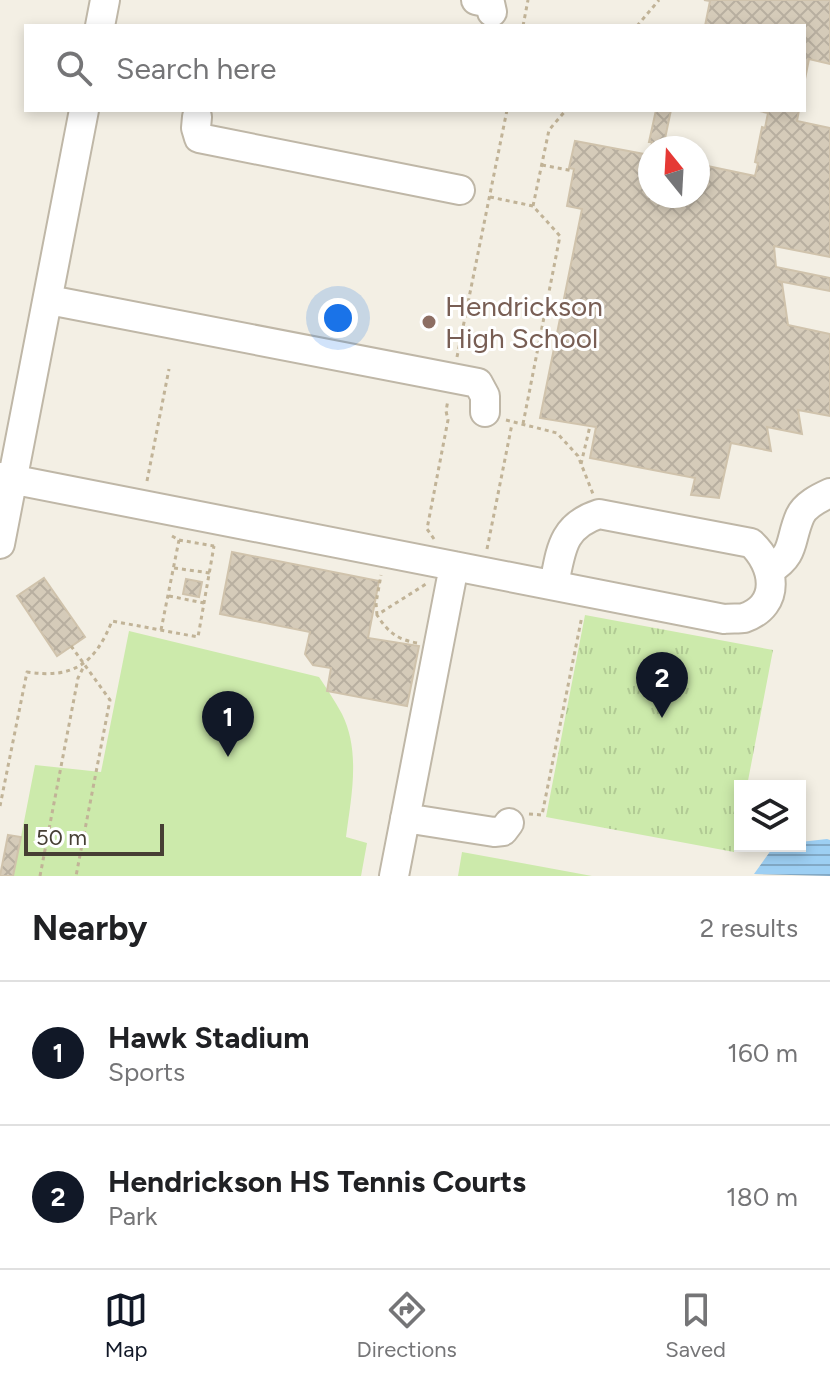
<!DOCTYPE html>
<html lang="en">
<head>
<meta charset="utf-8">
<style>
	body { margin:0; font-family:Figtree,sans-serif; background:#f6f6f6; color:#202124 }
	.controls { position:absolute; right:24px; bottom:24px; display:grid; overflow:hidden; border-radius:0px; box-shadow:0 4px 12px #0003 }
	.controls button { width:72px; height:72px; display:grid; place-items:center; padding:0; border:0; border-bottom:2px solid #e0e0e0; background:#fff; color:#202124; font:40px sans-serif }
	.compass { position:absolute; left:638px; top:136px; width:72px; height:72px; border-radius:50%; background:#fff; box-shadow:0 4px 12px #0003; rotate:342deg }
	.scale { position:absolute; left:24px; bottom:20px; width:140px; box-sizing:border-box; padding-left:8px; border:4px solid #463f34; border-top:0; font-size:22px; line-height:28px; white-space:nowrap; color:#463f34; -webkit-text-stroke:6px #fff; paint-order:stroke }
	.you { position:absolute; left:338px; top:318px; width:28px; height:28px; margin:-20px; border:6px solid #fff; border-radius:50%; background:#1a73e8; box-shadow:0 0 0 12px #1a73e833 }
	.badge { display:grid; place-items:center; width:52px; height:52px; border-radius:50%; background:#111827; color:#fff; font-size:26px; font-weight:700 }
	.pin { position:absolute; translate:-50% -66px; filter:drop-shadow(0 2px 4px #0008) }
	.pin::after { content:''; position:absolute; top:42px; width:28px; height:24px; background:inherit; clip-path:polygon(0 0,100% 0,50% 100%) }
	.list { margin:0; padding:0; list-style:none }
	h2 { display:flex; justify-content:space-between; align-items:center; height:104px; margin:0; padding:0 32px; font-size:34px }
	h2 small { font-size:26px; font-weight:400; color:#757577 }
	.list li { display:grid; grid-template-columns:52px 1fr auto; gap:24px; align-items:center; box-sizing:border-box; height:144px; padding:0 32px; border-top:2px solid #e0e0e0 }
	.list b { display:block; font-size:30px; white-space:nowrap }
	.list p { margin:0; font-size:26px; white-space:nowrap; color:#757577 }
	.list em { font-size:26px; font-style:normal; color:#757577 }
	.icon { flex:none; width:44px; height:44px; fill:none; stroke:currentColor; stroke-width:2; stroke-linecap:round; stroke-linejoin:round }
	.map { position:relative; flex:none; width:830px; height:876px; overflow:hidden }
	.search { position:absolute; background:#fff; box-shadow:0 4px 12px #0003; left:24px; right:24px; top:24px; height:88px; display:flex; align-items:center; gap:20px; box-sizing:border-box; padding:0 28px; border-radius:0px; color:#757577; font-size:30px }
	.sheet { height:392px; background:#fff }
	nav { display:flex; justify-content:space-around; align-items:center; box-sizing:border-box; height:112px; border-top:2px solid #e0e0e0; background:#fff; font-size:22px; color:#757577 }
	nav a { display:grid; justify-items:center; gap:4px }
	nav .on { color:#111827 }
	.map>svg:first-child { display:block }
	.grass { fill:#cceaab }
	.park { fill:url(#park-tufts) }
	.water { fill:url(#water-rules) }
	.building { fill:url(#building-cross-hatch); stroke:#d0c3ac; stroke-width:2 }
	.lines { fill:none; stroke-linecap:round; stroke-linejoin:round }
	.minor-casing { stroke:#bfb7a7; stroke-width:32 }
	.path { stroke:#c1b397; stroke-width:3; stroke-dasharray:4 4; stroke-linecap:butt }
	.minor { stroke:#fff; stroke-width:28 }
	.education-dot { fill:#8d6e63; stroke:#fff; stroke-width:3 }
	.labels { text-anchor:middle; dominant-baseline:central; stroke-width:6; stroke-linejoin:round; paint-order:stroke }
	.education-label { font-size:28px; fill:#785e54; stroke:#fff; text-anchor:start }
</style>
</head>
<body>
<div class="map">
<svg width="830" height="876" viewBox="0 0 830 876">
	<defs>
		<pattern id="park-tufts" width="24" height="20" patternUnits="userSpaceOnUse" patternTransform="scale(2)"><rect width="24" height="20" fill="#cceaab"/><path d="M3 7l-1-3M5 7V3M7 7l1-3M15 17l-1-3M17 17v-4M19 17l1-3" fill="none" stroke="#b1ca94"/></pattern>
		<pattern id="water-rules" width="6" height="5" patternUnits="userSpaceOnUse" patternTransform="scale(2)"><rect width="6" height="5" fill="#9dcff3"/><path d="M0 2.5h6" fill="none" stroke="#82a9c6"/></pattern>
		<pattern id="building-cross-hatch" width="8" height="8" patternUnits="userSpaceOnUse" patternTransform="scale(2)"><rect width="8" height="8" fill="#d5cbb9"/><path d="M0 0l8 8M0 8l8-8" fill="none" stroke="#b8afa0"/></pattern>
	</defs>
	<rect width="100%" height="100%" fill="#f3efe4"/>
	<path class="grass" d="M 129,631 L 319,677 C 327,689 335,701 342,714 C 361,752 351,798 346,837 L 367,843 L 361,876 L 0,876 L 8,835 L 21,837 L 35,765 L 101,772 Z
		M 462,852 L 592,876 L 458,876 Z"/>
	<path class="park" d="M 585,615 L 773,650 L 747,786 L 740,786 L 740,822 L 734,852 L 546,817 Z"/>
	<path class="water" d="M 827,839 L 830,840 L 830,876 L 754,874 L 774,846 L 800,846 L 800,842 Z"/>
	<path class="building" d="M 704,0 L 830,0 L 830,64 L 809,59 L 804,84 L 804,26 L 705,26 L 710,1 Z
		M 656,110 L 671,110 L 663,148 L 651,148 L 652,142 L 649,142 Z
		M 755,110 L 799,110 L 797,121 L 830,128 L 830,257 L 774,246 L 776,267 L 830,278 L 830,291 L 778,281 L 782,283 L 788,325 L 830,334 L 830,416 L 798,410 L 802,434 L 767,427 L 771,451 L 731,443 L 719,498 L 691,495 L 695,478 L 590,458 L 596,427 L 540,418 L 582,209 L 567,206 L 574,169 L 569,168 L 575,141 L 650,155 L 650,196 L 698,196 L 698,164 L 755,176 L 758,163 L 755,162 L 762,127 L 765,128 L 768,113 Z
		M 232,552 L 379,581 L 368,638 L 419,646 L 407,706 L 327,691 L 331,668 L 313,665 L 305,654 L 310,632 L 220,614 Z
		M 44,578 L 85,637 L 57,656 L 17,596 Z
		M 186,579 L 202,582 L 199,597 L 183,594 Z
		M 8,835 L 21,837 L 13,876 L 0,876 Z"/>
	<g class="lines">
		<defs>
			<path id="minor" d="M 476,0 L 490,3 L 492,12
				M 100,26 L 105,0
				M 197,117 L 196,128 L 199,138 L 460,190
				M 49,300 L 478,383 L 485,396 L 485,412
				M 0,477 L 724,619 C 730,618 739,619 744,618 C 782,605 775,565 751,543 L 599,514 C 562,526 561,550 554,585
				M 0,544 L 84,110
				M 770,570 C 796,554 789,541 800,516 C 805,505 819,498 830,493
				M 405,818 L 494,832 L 503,831 L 509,823
				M 394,876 L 454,566"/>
		</defs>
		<use href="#minor" class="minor-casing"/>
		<path class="path" d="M 523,26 L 528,0
			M 637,26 L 659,0
			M 542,165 L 574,171
			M 490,197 L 533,206
			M 457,357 L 507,110
			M 506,420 L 557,433 L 578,456 L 593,494
			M 523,424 L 560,236 L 533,206 L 549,130 L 566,110
			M 581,464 L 590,426
			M 147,481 L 169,369
			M 172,536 L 179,540 L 214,546 L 218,544
			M 434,539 L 427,529 L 448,420 L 446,411 L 448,400
			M 487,549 L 512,424
			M 174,568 L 210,573
			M 169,596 L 204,603
			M 377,615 L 376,603 L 381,575
			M 161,630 L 179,540
			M 417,643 C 396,639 388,632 377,615 L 426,584
			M 71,646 L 110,700 L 76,876
			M 0,806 L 27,672 C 73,679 95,664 112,621 L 198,637 L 214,546
			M 529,814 L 542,815 L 582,616
			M 40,876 L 78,678 L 84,666"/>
		<use href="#minor" class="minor"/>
	</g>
	<circle class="education-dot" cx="429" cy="322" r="8"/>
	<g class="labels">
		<g class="education-label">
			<text x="445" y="306">Hendrickson<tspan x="445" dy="32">High School</tspan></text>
		</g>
	</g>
</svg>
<div class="controls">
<button><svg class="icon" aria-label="layers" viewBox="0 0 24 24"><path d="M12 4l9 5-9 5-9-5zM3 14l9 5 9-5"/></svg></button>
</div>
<svg class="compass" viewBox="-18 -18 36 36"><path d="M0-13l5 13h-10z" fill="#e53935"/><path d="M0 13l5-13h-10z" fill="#757577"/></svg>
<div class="scale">50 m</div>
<div class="you"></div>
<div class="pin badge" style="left:228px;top:757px">1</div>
<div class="pin badge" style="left:662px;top:718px">2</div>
<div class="search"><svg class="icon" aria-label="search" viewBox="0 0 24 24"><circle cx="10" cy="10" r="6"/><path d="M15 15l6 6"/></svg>Search here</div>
</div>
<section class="sheet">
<h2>Nearby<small>2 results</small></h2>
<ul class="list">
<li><span class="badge">1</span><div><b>Hawk Stadium</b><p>Sports</p></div><em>160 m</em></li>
<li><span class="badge">2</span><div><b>Hendrickson HS Tennis Courts</b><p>Park</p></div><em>180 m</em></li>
</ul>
</section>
<nav>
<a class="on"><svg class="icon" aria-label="map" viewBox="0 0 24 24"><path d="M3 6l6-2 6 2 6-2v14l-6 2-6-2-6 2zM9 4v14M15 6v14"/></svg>Map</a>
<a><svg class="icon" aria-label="directions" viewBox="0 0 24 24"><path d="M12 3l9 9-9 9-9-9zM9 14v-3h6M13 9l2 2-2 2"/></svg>Directions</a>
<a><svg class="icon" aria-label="saved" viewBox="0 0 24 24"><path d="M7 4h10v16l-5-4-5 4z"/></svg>Saved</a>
</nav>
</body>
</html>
